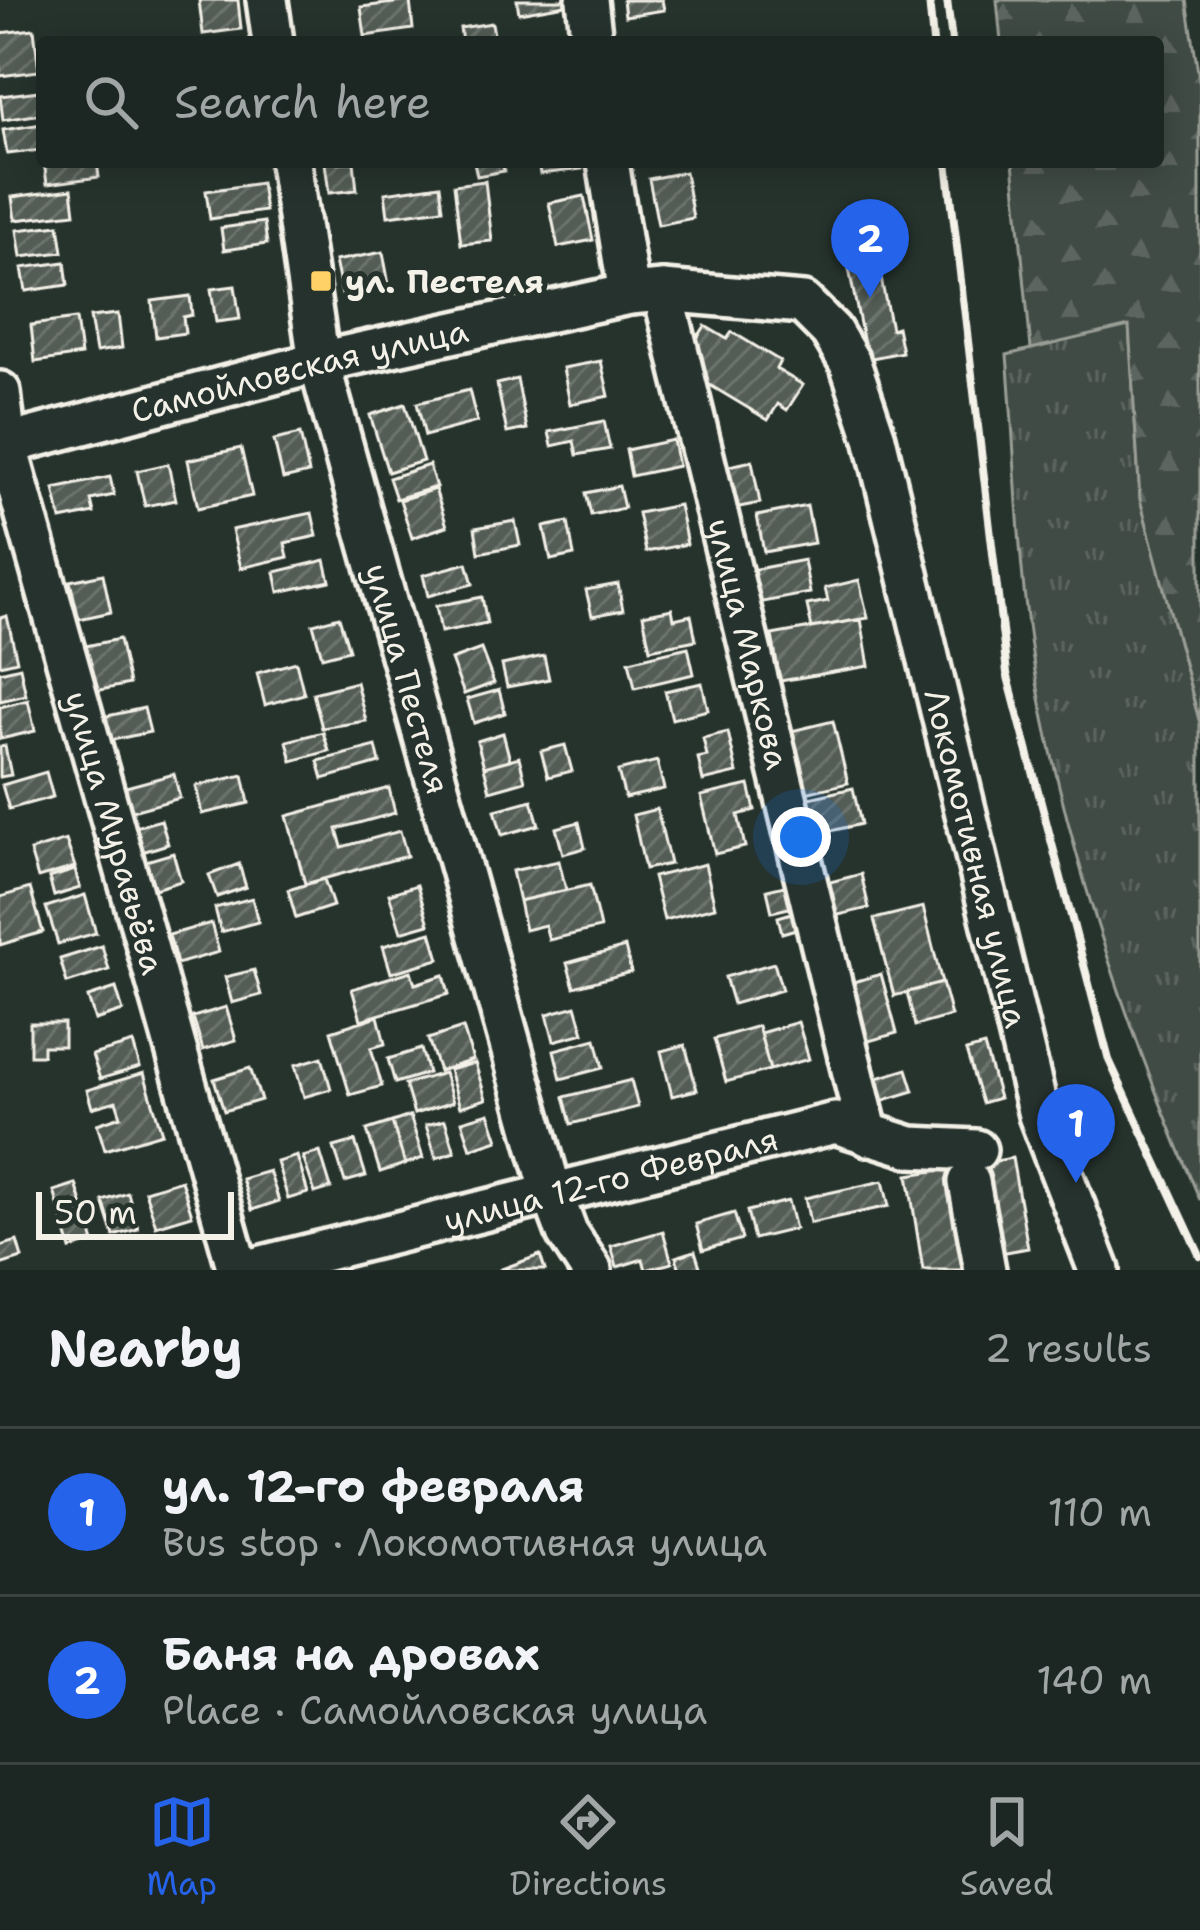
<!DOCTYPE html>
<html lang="en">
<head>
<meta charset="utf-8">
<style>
	body { margin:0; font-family:"Shantell Sans",sans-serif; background:#252e2a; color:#f1f3f6 }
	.scale { position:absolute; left:36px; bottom:30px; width:198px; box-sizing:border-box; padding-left:12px; border:6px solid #f4f1e8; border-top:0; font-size:33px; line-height:42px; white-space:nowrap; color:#f4f1e8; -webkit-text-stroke:9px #26332d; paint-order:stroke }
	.you { position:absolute; left:801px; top:837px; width:42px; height:42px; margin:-30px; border:9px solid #fff; border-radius:50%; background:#1a73e8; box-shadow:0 0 0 18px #1a73e833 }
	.badge { display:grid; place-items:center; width:78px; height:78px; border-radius:50%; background:#2563eb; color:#fff; font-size:39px; font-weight:700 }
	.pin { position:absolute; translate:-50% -99px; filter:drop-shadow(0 3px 6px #0008) }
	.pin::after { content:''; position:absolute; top:63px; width:42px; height:36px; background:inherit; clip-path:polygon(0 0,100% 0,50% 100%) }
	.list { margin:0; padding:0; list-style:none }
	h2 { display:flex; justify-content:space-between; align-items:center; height:156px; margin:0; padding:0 48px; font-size:51px }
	h2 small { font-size:39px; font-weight:400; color:#a0a5a5 }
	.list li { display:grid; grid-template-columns:78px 1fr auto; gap:36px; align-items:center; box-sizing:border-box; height:168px; padding:0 48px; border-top:3px solid #3a4340 }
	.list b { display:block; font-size:45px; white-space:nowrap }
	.list p { margin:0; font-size:39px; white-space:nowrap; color:#a0a5a5 }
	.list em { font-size:39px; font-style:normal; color:#a0a5a5 }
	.icon { flex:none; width:66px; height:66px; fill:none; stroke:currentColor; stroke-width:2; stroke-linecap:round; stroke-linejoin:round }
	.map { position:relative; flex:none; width:1200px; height:1270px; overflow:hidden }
	.search { position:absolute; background:#1c2622; box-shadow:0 6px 30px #0003; left:36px; right:36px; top:36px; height:132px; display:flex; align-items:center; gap:30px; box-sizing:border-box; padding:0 42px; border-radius:12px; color:#a0a5a5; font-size:45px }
	.sheet { height:492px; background:#1c2622 }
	nav { display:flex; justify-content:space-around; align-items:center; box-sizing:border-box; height:168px; border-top:3px solid #3a4340; background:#1c2622; font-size:33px; color:#a0a5a5 }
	nav a { display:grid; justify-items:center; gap:6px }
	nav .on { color:#2563eb }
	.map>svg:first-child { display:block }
	.grass { fill:url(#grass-tufts); stroke:#9a9e96; stroke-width:3 }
	.forest { fill:url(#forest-firs); stroke:#9a9e96; stroke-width:3 }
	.building { fill:url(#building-hatch); stroke:#f4f1e8; stroke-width:3 }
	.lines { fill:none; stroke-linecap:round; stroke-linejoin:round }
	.minor-casing { stroke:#f4f1e8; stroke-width:48 }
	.minor { stroke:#26332d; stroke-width:39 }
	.rail { stroke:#f4f1e8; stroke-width:8 }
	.poi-dot { fill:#ffd166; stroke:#26332d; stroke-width:4.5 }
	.labels { text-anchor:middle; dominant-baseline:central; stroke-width:10; stroke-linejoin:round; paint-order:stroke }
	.poi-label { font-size:33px; font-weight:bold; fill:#f4f1e8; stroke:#26332d; text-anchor:start }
	.street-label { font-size:33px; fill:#f4f1e8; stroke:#26332d }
</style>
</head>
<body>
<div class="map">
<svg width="1200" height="1270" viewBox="0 0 1200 1270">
	<defs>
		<pattern id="grass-tufts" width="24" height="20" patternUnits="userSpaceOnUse" patternTransform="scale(3)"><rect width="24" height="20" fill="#414b45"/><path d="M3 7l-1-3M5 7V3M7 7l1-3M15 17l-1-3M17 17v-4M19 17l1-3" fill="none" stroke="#5d6560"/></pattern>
		<pattern id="forest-firs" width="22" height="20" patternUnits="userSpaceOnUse" patternTransform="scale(3)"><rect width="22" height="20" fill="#414b45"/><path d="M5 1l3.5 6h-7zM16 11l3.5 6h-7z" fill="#5d6560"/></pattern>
		<pattern id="building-hatch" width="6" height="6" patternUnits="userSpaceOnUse" patternTransform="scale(3)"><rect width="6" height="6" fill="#525c55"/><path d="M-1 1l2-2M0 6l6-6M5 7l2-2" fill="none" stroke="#6c746d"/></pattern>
	</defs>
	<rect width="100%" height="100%" fill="#26332d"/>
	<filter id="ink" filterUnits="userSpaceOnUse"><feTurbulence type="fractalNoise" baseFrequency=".00833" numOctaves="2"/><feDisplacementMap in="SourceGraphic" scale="24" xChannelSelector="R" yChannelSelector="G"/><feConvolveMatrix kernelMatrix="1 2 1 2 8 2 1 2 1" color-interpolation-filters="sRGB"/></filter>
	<g filter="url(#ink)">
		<path class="grass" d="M 1129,325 L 1140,499 L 1200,723 L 1200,1200 C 1127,1030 1066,850 1034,666 C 1017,565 1016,458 1007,355 Z"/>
		<path class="forest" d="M 997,0 L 1187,0 L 1200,85 L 1200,723 L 1140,499 L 1129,326 L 1031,349 L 1013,162 L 1158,162 L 1158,42 L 1001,42 Z"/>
		<path class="building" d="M 199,0 L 238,0 L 241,29 L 203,34 Z
			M 517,0 L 565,0 L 565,5 L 519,13 Z
			M 623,0 L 662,0 L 664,10 L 625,16 Z
			M 410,1 L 413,29 L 365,36 L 361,7 Z
			M 492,23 L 495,40 L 462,42 L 460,28 Z
			M 34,29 L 39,71 L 0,76 L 0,33 Z
			M 39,91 L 42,114 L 3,120 L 0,96 Z
			M 42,124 L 42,150 L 7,154 L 3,130 Z
			M 44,162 L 97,162 L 99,177 L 47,184 Z
			M 354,162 L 357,190 L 329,193 L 325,163 Z
			M 474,162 L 502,162 L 504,171 L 477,176 Z
			M 538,162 L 581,162 L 582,169 L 540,174 Z
			M 685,172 L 693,218 L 658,225 L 649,179 Z
			M 485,181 L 492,241 L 461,244 L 454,185 Z
			M 261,183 L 265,211 L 210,219 L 206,191 Z
			M 440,185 L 443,209 L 388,216 L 385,193 Z
			M 72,189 L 75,213 L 15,220 L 12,197 Z
			M 584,196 L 593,240 L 558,247 L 549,203 Z
			M 264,222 L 267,244 L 224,250 L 221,228 Z
			M 59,225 L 63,252 L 21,257 L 17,230 Z
			M 383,252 L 389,285 L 342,294 L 335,261 Z
			M 65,262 L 68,285 L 26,291 L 22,268 Z
			M 878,263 L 891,329 L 897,327 L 902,352 L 867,359 L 849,269 Z
			M 235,286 L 240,319 L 216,322 L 211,289 Z
			M 190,296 L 192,315 L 183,317 L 185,333 L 156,337 L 152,301 Z
			M 118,314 L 122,348 L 96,352 L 90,317 Z
			M 76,319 L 81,355 L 35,362 L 31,325 Z
			M 705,326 L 727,339 L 732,332 L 780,361 L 776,369 L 803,385 L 787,410 L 778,404 L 768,420 L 688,372 L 689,351 Z
			M 601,361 L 609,396 L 570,404 L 563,368 Z
			M 517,379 L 527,429 L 507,433 L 497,384 Z
			M 469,390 L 477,422 L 425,436 L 417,403 Z
			M 405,404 L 423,461 L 388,472 L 370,415 Z
			M 604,421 L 610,449 L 577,455 L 574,441 L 552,446 L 549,432 Z
			M 300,434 L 309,473 L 283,479 L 274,440 Z
			M 673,440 L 678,466 L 631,476 L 626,450 Z
			M 241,448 L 252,496 L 198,508 L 188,460 Z
			M 752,461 L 760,503 L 729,509 L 720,468 Z
			M 168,464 L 176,500 L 145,506 L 137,471 Z
			M 429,465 L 436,487 L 396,499 L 389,478 Z
			M 110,477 L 114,495 L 91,500 L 94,513 L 61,520 L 54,489 Z
			M 619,486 L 624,508 L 591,515 L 586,493 Z
			M 435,489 L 447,526 L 412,538 L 400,500 Z
			M 679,505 L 687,544 L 646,552 L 638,513 Z
			M 807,506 L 814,543 L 764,552 L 757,516 Z
			M 312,513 L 317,536 L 285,543 L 288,557 L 241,568 L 232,530 Z
			M 515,521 L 520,545 L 479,553 L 475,528 Z
			M 568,522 L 574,555 L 551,560 L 544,527 Z
			M 325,560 L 330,581 L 279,592 L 275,572 Z
			M 804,560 L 810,593 L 758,603 L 751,570 Z
			M 467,563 L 473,584 L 428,596 L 423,575 Z
			M 103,574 L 111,612 L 79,619 L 70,581 Z
			M 859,580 L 868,618 L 812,628 L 807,605 L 828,601 L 825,588 Z
			M 618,584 L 623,610 L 592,616 L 586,590 Z
			M 482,597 L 487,623 L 441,632 L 436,606 Z
			M 672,609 L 674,619 L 691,615 L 696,640 L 650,649 L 643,615 Z
			M 7,616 L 17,661 L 0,665 L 0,618 Z
			M 339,617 L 349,650 L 322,657 L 313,624 Z
			M 861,619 L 869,666 L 780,681 L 772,635 Z
			M 119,639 L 129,684 L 96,691 L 86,646 Z
			M 688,647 L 694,674 L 635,688 L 629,661 Z
			M 481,649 L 494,683 L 464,694 L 451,660 Z
			M 544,656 L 549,679 L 507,687 L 502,665 Z
			M 296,662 L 304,694 L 265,705 L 257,673 Z
			M 20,667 L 26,695 L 0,701 L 0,672 Z
			M 356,682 L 366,721 L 322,728 L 313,693 Z
			M 702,683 L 708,710 L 672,719 L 665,691 Z
			M 499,690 L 505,713 L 474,723 L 467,699 Z
			M 28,700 L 35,731 L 0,739 L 0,707 Z
			M 144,708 L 150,732 L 108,741 L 103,717 Z
			M 833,721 L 848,783 L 806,793 L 791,731 Z
			M 323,732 L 329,751 L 292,761 L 287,741 Z
			M 728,732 L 737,773 L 703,781 L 698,758 L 707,756 L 703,738 Z
			M 503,733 L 510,760 L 484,767 L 477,741 Z
			M 565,745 L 572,771 L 548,777 L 541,751 Z
			M 5,746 L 11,775 L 0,777 L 0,747 Z
			M 376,746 L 380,763 L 323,779 L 318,761 Z
			M 519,757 L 525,781 L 490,791 L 484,767 Z
			M 657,761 L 664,789 L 625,798 L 618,771 Z
			M 46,772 L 53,797 L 9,809 L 2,785 Z
			M 174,774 L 180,798 L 129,812 L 122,788 Z
			M 243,775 L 249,803 L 202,814 L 196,786 Z
			M 749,785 L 755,810 L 738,815 L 745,847 L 715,854 L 701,796 Z
			M 389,788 L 395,813 L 337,829 L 342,847 L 400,831 L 407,856 L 305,884 L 287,816 Z
			M 853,788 L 861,824 L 813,835 L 805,799 Z
			M 532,800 L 539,825 L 502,835 L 495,810 Z
			M 657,809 L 670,864 L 645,869 L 633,815 Z
			M 161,820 L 168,844 L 142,852 L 135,827 Z
			M 579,822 L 585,848 L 563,854 L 556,828 Z
			M 66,840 L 75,867 L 38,878 L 30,851 Z
			M 173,853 L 181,881 L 155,889 L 146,861 Z
			M 559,861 L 566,890 L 519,901 L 512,871 Z
			M 239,864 L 246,887 L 217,897 L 209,875 Z
			M 705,864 L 715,907 L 664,920 L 653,877 Z
			M 75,870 L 80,888 L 54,896 L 49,878 Z
			M 861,874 L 869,908 L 830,917 L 822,884 Z
			M 324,879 L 333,906 L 296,918 L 288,890 Z
			M 797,883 L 802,905 L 772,912 L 767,890 Z
			M 417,885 L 429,924 L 401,932 L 389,894 Z
			M 590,885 L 600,928 L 549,940 L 545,925 L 525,930 L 519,901 Z
			M 30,888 L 43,932 L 0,945 L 0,897 Z
			M 85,895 L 96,933 L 58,944 L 46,907 Z
			M 252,898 L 258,922 L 221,932 L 215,908 Z
			M 923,907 L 942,983 L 894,996 L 874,919 Z
			M 802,910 L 806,926 L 782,933 L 778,917 Z
			M 211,923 L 219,952 L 177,964 L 169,935 Z
			M 431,932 L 439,959 L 391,973 L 383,946 Z
			M 102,946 L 109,970 L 67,983 L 60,959 Z
			M 625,947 L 631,972 L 574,987 L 567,963 Z
			M 774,963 L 782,990 L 733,1004 L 725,977 Z
			M 254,970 L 261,995 L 232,1003 L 225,977 Z
			M 411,971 L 415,984 L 444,975 L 449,994 L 361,1020 L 352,989 Z
			M 881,974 L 897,1033 L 862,1043 L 846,984 Z
			M 942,983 L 951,1016 L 915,1026 L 907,992 Z
			M 116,988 L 123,1011 L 95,1020 L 88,997 Z
			M 576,1006 L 584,1033 L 554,1041 L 547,1014 Z
			M 226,1007 L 236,1040 L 203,1050 L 193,1017 Z
			M 378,1016 L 385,1044 L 371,1048 L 382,1086 L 350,1095 L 331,1031 Z
			M 798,1022 L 809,1059 L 770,1070 L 760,1033 Z
			M 30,1023 L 64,1023 L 64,1046 L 43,1046 L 43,1055 L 30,1055 Z
			M 758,1026 L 770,1070 L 726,1082 L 714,1039 Z
			M 463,1028 L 473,1060 L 439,1071 L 428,1039 Z
			M 596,1039 L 603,1068 L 561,1079 L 554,1050 Z
			M 133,1043 L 140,1067 L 100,1079 L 92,1055 Z
			M 685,1045 L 697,1090 L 672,1096 L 661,1051 Z
			M 984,1046 L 999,1098 L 982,1103 L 966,1051 Z
			M 421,1049 L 428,1073 L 395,1083 L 388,1059 Z
			M 322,1057 L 331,1089 L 304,1097 L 295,1065 Z
			M 475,1063 L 486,1099 L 460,1107 L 449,1070 Z
			M 250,1068 L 261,1100 L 224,1111 L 214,1079 Z
			M 907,1069 L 914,1091 L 881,1101 L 874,1079 Z
			M 144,1073 L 162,1133 L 105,1150 L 97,1124 L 121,1116 L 116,1101 L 92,1108 L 87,1090 Z
			M 444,1073 L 453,1102 L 414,1114 L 405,1084 Z
			M 631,1080 L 638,1107 L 571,1124 L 564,1097 Z
			M 489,1113 L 498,1140 L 471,1149 L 462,1121 Z
			M 410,1116 L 423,1158 L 405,1164 L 392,1122 Z
			M 445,1120 L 455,1152 L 436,1158 L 426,1125 Z
			M 392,1122 L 405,1164 L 380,1172 L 367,1130 Z
			M 355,1141 L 366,1176 L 345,1182 L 334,1147 Z
			M 320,1152 L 331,1188 L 315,1193 L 303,1157 Z
			M 297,1156 L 308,1193 L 288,1199 L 277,1162 Z
			M 1012,1158 L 1028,1248 L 990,1255 L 974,1165 Z
			M 954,1168 L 970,1270 L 923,1270 L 908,1175 Z
			M 269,1171 L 279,1201 L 252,1210 L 242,1179 Z
			M 181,1180 L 192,1215 L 156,1226 L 145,1191 Z
			M 883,1181 L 889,1206 L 810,1223 L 805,1198 Z
			M 76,1184 L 94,1242 L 71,1249 L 54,1191 Z
			M 128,1193 L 138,1229 L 114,1236 L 103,1201 Z
			M 788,1201 L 795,1229 L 754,1239 L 747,1211 Z
			M 734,1213 L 742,1239 L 703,1250 L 696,1224 Z
			M 663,1231 L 672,1263 L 646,1270 L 643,1259 L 617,1267 L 611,1246 Z
			M 17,1241 L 22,1258 L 0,1265 L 0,1246 Z
			M 695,1251 L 701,1270 L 680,1270 L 676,1257 Z
			M 540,1255 L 545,1270 L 499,1270 Z"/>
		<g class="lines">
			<defs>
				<g id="minor">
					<path d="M 267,0 L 273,42"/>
					<path d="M 587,0 L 592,42"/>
					<path id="s1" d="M 290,162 L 319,362 L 551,1190 L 567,1233 L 591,1270"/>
					<path d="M 608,162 L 629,294"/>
					<path id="s2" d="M 663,291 L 868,1135"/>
					<path id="s3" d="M 0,392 L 6,444 L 238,1270"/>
					<path id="s4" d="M 0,446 L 319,362 L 629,294 L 663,291 L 803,303 L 831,331 L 850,363 L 875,438 L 1039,1115 L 1099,1270"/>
					<path d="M 969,1182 L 985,1270"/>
					<path id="s5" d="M 247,1270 L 835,1123 L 911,1147 L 976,1150"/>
				</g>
			</defs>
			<use href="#minor" class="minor-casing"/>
			<use href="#minor" class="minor"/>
			<path class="rail" d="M 929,0 L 933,42
				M 947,0 L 952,42
				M 947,162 L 1007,673 L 1109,1060 L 1200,1256"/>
		</g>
	</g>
	<rect class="poi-dot" x="309" y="269" width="24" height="24" rx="6"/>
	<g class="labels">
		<g class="poi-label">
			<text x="345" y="281">ул. Пестеля</text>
		</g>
		<g class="street-label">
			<text stroke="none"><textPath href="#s4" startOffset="309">Самойловская улица</textPath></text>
			<text stroke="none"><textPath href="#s2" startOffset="363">улица Маркова</textPath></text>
			<text stroke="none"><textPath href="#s1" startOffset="531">улица Пестеля</textPath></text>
			<text stroke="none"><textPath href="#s3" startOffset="456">улица Муравьёва</textPath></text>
			<text stroke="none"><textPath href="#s4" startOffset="1410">Локомотивная улица</textPath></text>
			<text stroke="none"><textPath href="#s5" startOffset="375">улица 12-го Февраля</textPath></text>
		</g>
	</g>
</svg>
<div class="scale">50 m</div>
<div class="you"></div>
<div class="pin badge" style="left:1076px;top:1183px">1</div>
<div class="pin badge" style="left:870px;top:298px">2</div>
<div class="search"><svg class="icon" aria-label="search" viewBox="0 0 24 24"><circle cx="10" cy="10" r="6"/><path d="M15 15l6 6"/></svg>Search here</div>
</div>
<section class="sheet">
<h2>Nearby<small>2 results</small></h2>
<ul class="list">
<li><span class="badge">1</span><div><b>ул. 12-го февраля</b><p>Bus stop · Локомотивная улица</p></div><em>110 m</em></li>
<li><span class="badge">2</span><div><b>Баня на дровах</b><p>Place · Самойловская улица</p></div><em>140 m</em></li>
</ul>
</section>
<nav>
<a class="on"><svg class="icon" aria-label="map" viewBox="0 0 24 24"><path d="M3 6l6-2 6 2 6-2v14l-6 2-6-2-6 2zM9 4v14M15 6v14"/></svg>Map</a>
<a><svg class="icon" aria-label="directions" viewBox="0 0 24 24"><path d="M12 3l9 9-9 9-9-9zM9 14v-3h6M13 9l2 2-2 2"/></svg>Directions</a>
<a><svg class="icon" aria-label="saved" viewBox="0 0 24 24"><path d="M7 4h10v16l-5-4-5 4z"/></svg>Saved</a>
</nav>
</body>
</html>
